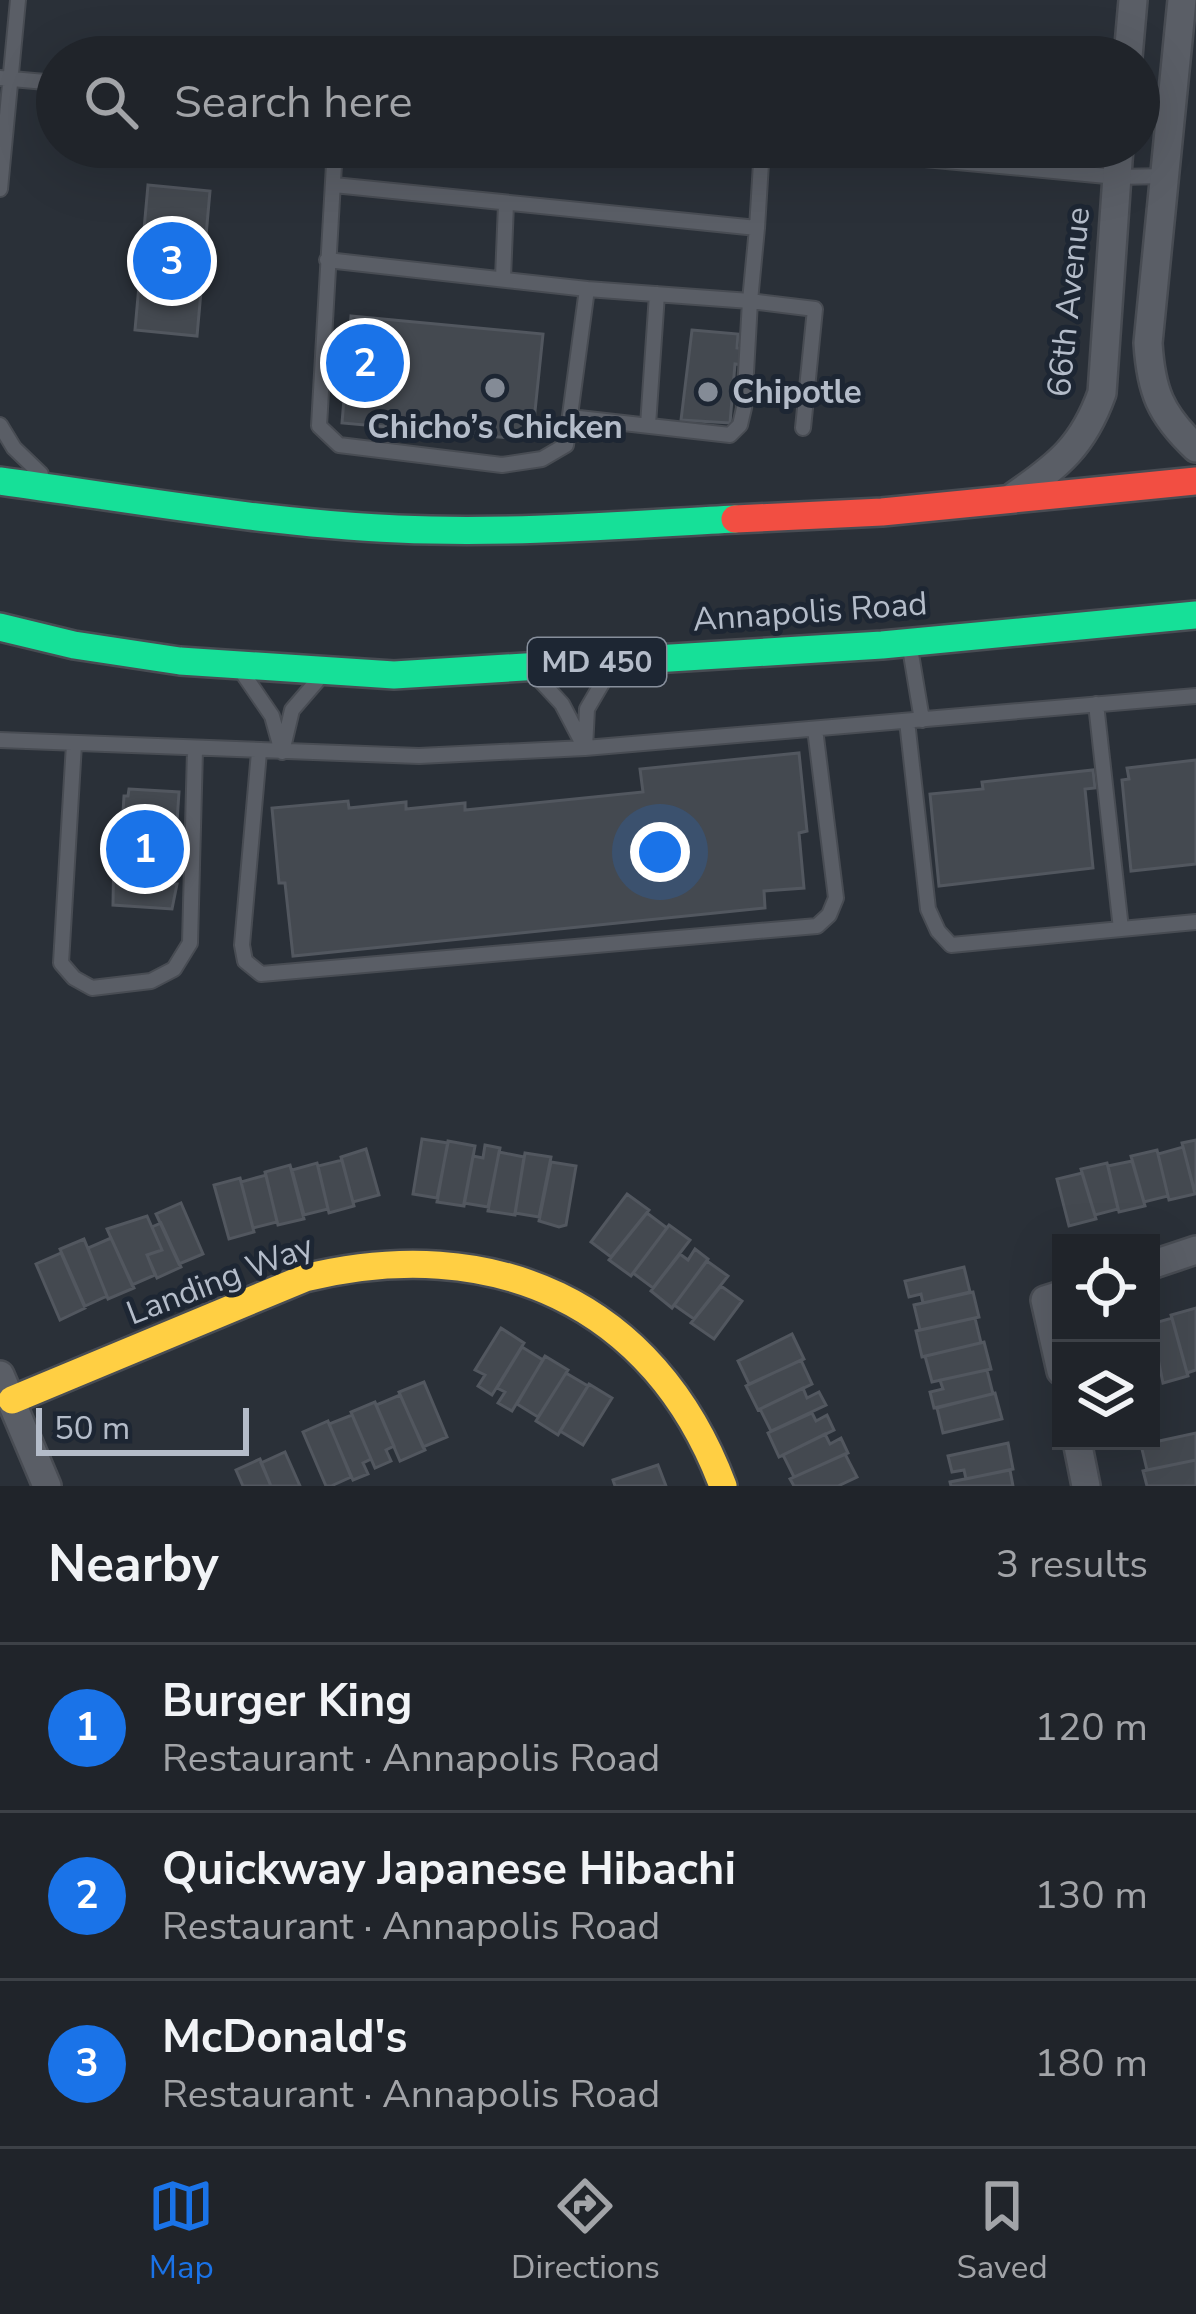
<!DOCTYPE html>
<html lang="en">
<head>
<meta charset="utf-8">
<style>
	body { margin:0; font-family:"Nunito Sans",sans-serif; background:#2d3036; color:#f1f3f6 }
	.controls { position:absolute; right:36px; bottom:36px; display:grid; overflow:hidden; border-radius:0px; box-shadow:0 12px 48px #0002 }
	.controls button { width:108px; height:108px; display:grid; place-items:center; padding:0; border:0; border-bottom:3px solid #3d4147; background:#20242a; color:#f1f3f6; font:60px sans-serif }
	.scale { position:absolute; left:36px; bottom:30px; width:213px; box-sizing:border-box; padding-left:12px; border:6px solid #b4bcc9; border-top:0; font-size:33px; line-height:42px; white-space:nowrap; color:#b4bcc9; -webkit-text-stroke:9px #1d2633; paint-order:stroke }
	.you { position:absolute; left:660px; top:852px; width:42px; height:42px; margin:-30px; border:9px solid #fff; border-radius:50%; background:#1a73e8; box-shadow:0 0 0 18px #1a73e833 }
	.badge { display:grid; place-items:center; width:78px; height:78px; border-radius:50%; background:#1a73e8; color:#fff; font-size:39px; font-weight:700 }
	.pin { position:absolute; translate:-50% -50%; border:6px solid #fff; box-shadow:0 3px 12px #0006 }
	.list { margin:0; padding:0; list-style:none }
	h2 { display:flex; justify-content:space-between; align-items:center; height:156px; margin:0; padding:0 48px; font-size:51px }
	h2 small { font-size:39px; font-weight:400; color:#a2a4a8 }
	.list li { display:grid; grid-template-columns:78px 1fr auto; gap:36px; align-items:center; box-sizing:border-box; height:168px; padding:0 48px; border-top:3px solid #3d4147 }
	.list b { display:block; font-size:45px; white-space:nowrap }
	.list p { margin:0; font-size:39px; white-space:nowrap; color:#a2a4a8 }
	.list em { font-size:39px; font-style:normal; color:#a2a4a8 }
	.icon { flex:none; width:66px; height:66px; fill:none; stroke:currentColor; stroke-width:2; stroke-linecap:round; stroke-linejoin:round }
	.map { position:relative; flex:none; width:1196px; height:1486px; overflow:hidden }
	.search { position:absolute; background:#20242a; box-shadow:0 12px 48px #0002; left:36px; right:36px; top:36px; height:132px; display:flex; align-items:center; gap:30px; box-sizing:border-box; padding:0 42px; border-radius:66px; color:#a2a4a8; font-size:45px }
	.sheet { height:660px; background:#20242a }
	nav { display:flex; justify-content:space-around; align-items:center; box-sizing:border-box; height:168px; border-top:3px solid #3d4147; background:#20242a; font-size:33px; color:#a2a4a8 }
	nav a { display:grid; justify-items:center; gap:6px }
	nav .on { color:#1a73e8 }
	.map>svg:first-child { display:block }
	.building { fill:#444950; stroke:#52575f; stroke-width:3 }
	.lines { fill:none; stroke-linecap:round; stroke-linejoin:round }
	.lane-casing { stroke:#484c53; stroke-width:18 }
	.street-casing { stroke:#484c53; stroke-width:32 }
	.fast-casing { stroke:#484c53; stroke-width:32 }
	.slow-casing { stroke:#484c53; stroke-width:32 }
	.jam-casing { stroke:#484c53; stroke-width:32 }
	.lane { stroke:#5a5e66; stroke-width:14 }
	.street { stroke:#5a5e66; stroke-width:27 }
	.fast { stroke:#16e098; stroke-width:27 }
	.slow { stroke:#ffcf43; stroke-width:27 }
	.jam { stroke:#f24e42; stroke-width:27 }
	.poi-dot { fill:#848b96; stroke:#1d2633; stroke-width:4.5 }
	.labels { text-anchor:middle; dominant-baseline:central; stroke-width:10; stroke-linejoin:round; paint-order:stroke }
	.shield { fill:#1d2633; stroke:#878f9c; stroke-width:3 }
	.shield-label { font-size:30px; font-weight:bold; fill:#b4bcc9 }
	.street-label { font-size:33px; fill:#b4bcc9; stroke:#1d2633 }
	.poi-label { font-size:33px; font-weight:bold; fill:#b4bcc9; stroke:#1d2633; text-anchor:start }
</style>
</head>
<body>
<div class="map">
<svg width="1196" height="1486" viewBox="0 0 1196 1486">
	<rect width="100%" height="100%" fill="#2a3038"/>
	<path class="building" d="M 148,185 L 210,191 L 197,336 L 135,330 Z
		M 351,316 L 543,334 L 532,440 L 342,423 Z
		M 692,330 L 738,334 L 737,348 L 745,349 L 743,365 L 735,364 L 730,423 L 681,420 Z
		M 799,753 L 807,831 L 799,833 L 804,888 L 764,891 L 765,908 L 293,956 L 285,883 L 279,883 L 272,808 L 348,801 L 349,808 L 406,802 L 406,809 L 465,803 L 465,810 L 643,792 L 640,769 Z
		M 1196,760 L 1196,864 L 1131,871 L 1122,780 L 1129,779 L 1127,768 Z
		M 1093,770 L 1095,788 L 1085,789 L 1093,868 L 939,886 L 930,794 L 983,789 L 982,782 Z
		M 129,789 L 179,792 L 175,852 L 179,852 L 173,884 L 177,884 L 172,909 L 113,905 L 114,846 L 121,846 L 124,796 L 128,796 Z
		M 422,1139 L 448,1143 L 437,1198 L 413,1194 Z
		M 1196,1140 L 1196,1189 L 1194,1189 L 1182,1143 Z
		M 448,1141 L 475,1146 L 464,1206 L 437,1202 Z
		M 485,1145 L 500,1148 L 488,1207 L 464,1203 L 473,1156 L 483,1158 Z
		M 1183,1147 L 1195,1194 L 1169,1200 L 1158,1154 Z
		M 366,1149 L 379,1195 L 353,1202 L 341,1157 Z
		M 1157,1150 L 1168,1196 L 1144,1202 L 1131,1156 Z
		M 499,1152 L 524,1157 L 515,1215 L 488,1211 Z
		M 525,1153 L 551,1157 L 539,1217 L 515,1213 Z
		M 342,1160 L 354,1206 L 329,1213 L 318,1166 Z
		M 1132,1161 L 1145,1206 L 1119,1212 L 1108,1166 Z
		M 551,1162 L 576,1166 L 566,1225 L 559,1227 L 539,1221 Z
		M 317,1163 L 328,1209 L 304,1215 L 292,1170 Z
		M 1107,1163 L 1118,1209 L 1095,1215 L 1081,1169 Z
		M 290,1165 L 304,1219 L 278,1225 L 265,1172 Z
		M 1082,1173 L 1096,1219 L 1069,1226 L 1057,1179 Z
		M 266,1175 L 277,1222 L 253,1228 L 241,1182 Z
		M 240,1178 L 254,1232 L 229,1239 L 214,1185 Z
		M 627,1194 L 649,1210 L 611,1257 L 591,1242 Z
		M 181,1203 L 203,1254 L 179,1264 L 156,1214 Z
		M 647,1213 L 667,1228 L 631,1276 L 609,1260 Z
		M 147,1216 L 162,1250 L 147,1255 L 155,1275 L 132,1285 L 107,1229 Z
		M 161,1223 L 181,1267 L 157,1278 L 147,1255 L 162,1250 L 152,1227 Z
		M 669,1225 L 690,1240 L 653,1288 L 633,1273 Z
		M 111,1238 L 134,1288 L 108,1299 L 88,1248 Z
		M 84,1239 L 107,1296 L 85,1306 L 60,1249 Z
		M 695,1249 L 708,1259 L 672,1308 L 651,1291 L 680,1254 L 688,1260 Z
		M 61,1253 L 85,1308 L 60,1320 L 36,1264 Z
		M 707,1261 L 728,1276 L 694,1319 L 674,1305 Z
		M 964,1267 L 970,1292 L 923,1303 L 921,1294 L 909,1297 L 905,1281 Z
		M 721,1286 L 742,1301 L 714,1339 L 691,1323 Z
		M 973,1292 L 979,1317 L 920,1330 L 914,1305 Z
		M 1196,1308 L 1196,1370 L 1187,1373 L 1171,1315 Z
		M 975,1318 L 981,1343 L 922,1357 L 916,1331 Z
		M 1172,1318 L 1188,1376 L 1163,1383 L 1151,1324 Z
		M 501,1328 L 524,1343 L 492,1395 L 478,1386 L 485,1375 L 475,1370 Z
		M 792,1334 L 804,1359 L 749,1384 L 738,1361 Z
		M 984,1342 L 991,1369 L 932,1382 L 925,1356 Z
		M 522,1347 L 543,1360 L 512,1411 L 498,1403 L 505,1392 L 497,1388 Z
		M 545,1356 L 568,1370 L 538,1417 L 517,1404 Z
		M 801,1360 L 812,1384 L 758,1410 L 746,1386 Z
		M 987,1370 L 993,1394 L 934,1408 L 930,1392 L 943,1389 L 940,1380 Z
		M 566,1373 L 588,1386 L 558,1435 L 536,1421 Z
		M 424,1382 L 447,1437 L 423,1447 L 399,1392 Z
		M 589,1384 L 612,1398 L 583,1445 L 560,1431 Z
		M 803,1388 L 807,1398 L 819,1392 L 826,1405 L 771,1431 L 760,1409 Z
		M 995,1393 L 1002,1419 L 943,1433 L 937,1408 Z
		M 400,1395 L 425,1450 L 400,1461 L 376,1405 Z
		M 375,1402 L 394,1446 L 386,1450 L 391,1461 L 375,1468 L 351,1412 Z
		M 812,1413 L 816,1421 L 827,1415 L 834,1430 L 779,1457 L 768,1433 Z
		M 352,1415 L 371,1459 L 363,1463 L 368,1474 L 353,1480 L 329,1424 Z
		M 328,1421 L 351,1477 L 331,1486 L 326,1486 L 303,1432 Z
		M 1196,1433 L 1196,1460 L 1147,1470 L 1141,1445 Z
		M 825,1434 L 830,1444 L 841,1438 L 848,1453 L 794,1477 L 783,1455 Z
		M 1008,1443 L 1013,1469 L 966,1479 L 964,1470 L 952,1472 L 948,1456 Z
		M 285,1452 L 300,1486 L 271,1486 L 261,1463 Z
		M 845,1454 L 857,1477 L 838,1486 L 794,1486 L 790,1479 Z
		M 260,1459 L 271,1486 L 243,1486 L 236,1470 Z
		M 1196,1460 L 1196,1486 L 1147,1486 L 1143,1471 Z
		M 658,1465 L 666,1486 L 615,1486 L 613,1480 Z
		M 1010,1470 L 1013,1486 L 951,1486 L 950,1482 Z"/>
	<g class="lines">
		<defs>
			<path id="lane" d="M 0,78 L 57,83
				M 335,147 L 319,426 L 339,445 L 502,465 L 542,459 L 566,445 L 587,289
				M 796,147 L 1117,177 L 1166,176
				M 334,185 L 757,228 L 762,147
				M 0,189 L 18,0
				M 327,260 L 587,289 L 750,301 L 757,228
				M 503,278 L 506,204
				M 570,417 L 730,435 L 740,425 L 744,408 L 750,301 L 815,309 L 803,428
				M 0,425 L 14,448 L 41,474
				M 648,425 L 657,294
				M 910,648 L 922,720
				M 244,675 L 272,716 L 282,752 L 292,710 L 317,681
				M 536,676 L 562,704 L 585,748 L 587,709 L 608,673
				M 1096,704 L 1121,929
				M 907,721 L 928,909 L 938,931 L 951,945 L 1196,922
				M 0,740 L 419,756 L 585,748 L 1196,696
				M 74,744 L 61,963 L 74,978 L 92,988 L 151,981 L 174,969 L 190,943 L 195,750
				M 259,752 L 242,945 L 245,961 L 261,974 L 817,926 L 829,915 L 836,898 L 815,729"/>
			<path id="street" d="M 1182,0 L 1148,343 C 1151,391 1160,414 1196,448
				M 1128,57 L 1133,0
				M 1014,496 C 1059,465 1083,446 1102,393 L 1119,147
				M 1151,1265 L 1196,1250
				M 1061,1295 L 1045,1300 L 1061,1371
				M 0,1375 L 47,1486
				M 1077,1441 L 1086,1486"/>
			<path id="fast" d="M 0,481 C 132,499 265,523 398,529 C 510,534 623,525 735,519
				M 0,627 L 74,645 L 180,661 L 394,675 L 882,645 L 1196,615"/>
			<path id="slow" d="M 12,1400 L 305,1278 C 492,1232 654,1302 723,1486"/>
			<path id="jam" d="M 735,519 L 882,512 L 1196,481"/>
		</defs>
		<use href="#lane" class="lane-casing"/>
		<use href="#street" class="street-casing"/>
		<use href="#fast" class="fast-casing"/>
		<use href="#slow" class="slow-casing"/>
		<use href="#jam" class="jam-casing"/>
		<use href="#lane" class="lane"/>
		<use href="#street" class="street"/>
		<use href="#fast" class="fast"/>
		<use href="#slow" class="slow"/>
		<use href="#jam" class="jam"/>
	</g>
	<g class="poi-dot">
		<circle cx="495" cy="388" r="12"/>
		<circle cx="708" cy="392" r="12"/>
	</g>
	<g class="labels">
		<rect class="shield" x="528" y="638" width="138" height="48" rx="9"/>
		<g class="shield-label">
			<text x="597" y="662">MD 450</text>
		</g>
		<g class="street-label">
			<text transform="translate(1069 302) rotate(-84)">66th Avenue</text>
			<text transform="translate(810 612) rotate(-4)">Annapolis Road</text>
			<text transform="translate(220 1280) rotate(-21)">Landing Way</text>
		</g>
		<g class="poi-label">
			<text x="732" y="392">Chipotle</text>
			<text x="495" y="427" text-anchor="middle">Chicho’s Chicken</text>
		</g>
	</g>
</svg>
<div class="controls">
<button><svg class="icon" aria-label="locate" viewBox="0 0 24 24"><circle cx="12" cy="12" r="6"/><path d="M12 2v4M12 18v4M2 12h4M18 12h4"/></svg></button>
<button><svg class="icon" aria-label="layers" viewBox="0 0 24 24"><path d="M12 4l9 5-9 5-9-5zM3 14l9 5 9-5"/></svg></button>
</div>
<div class="scale">50 m</div>
<div class="you"></div>
<div class="pin badge" style="left:145px;top:849px">1</div>
<div class="pin badge" style="left:365px;top:363px">2</div>
<div class="pin badge" style="left:172px;top:261px">3</div>
<div class="search"><svg class="icon" aria-label="search" viewBox="0 0 24 24"><circle cx="10" cy="10" r="6"/><path d="M15 15l6 6"/></svg>Search here</div>
</div>
<section class="sheet">
<h2>Nearby<small>3 results</small></h2>
<ul class="list">
<li><span class="badge">1</span><div><b>Burger King</b><p>Restaurant · Annapolis Road</p></div><em>120 m</em></li>
<li><span class="badge">2</span><div><b>Quickway Japanese Hibachi</b><p>Restaurant · Annapolis Road</p></div><em>130 m</em></li>
<li><span class="badge">3</span><div><b>McDonald's</b><p>Restaurant · Annapolis Road</p></div><em>180 m</em></li>
</ul>
</section>
<nav>
<a class="on"><svg class="icon" aria-label="map" viewBox="0 0 24 24"><path d="M3 6l6-2 6 2 6-2v14l-6 2-6-2-6 2zM9 4v14M15 6v14"/></svg>Map</a>
<a><svg class="icon" aria-label="directions" viewBox="0 0 24 24"><path d="M12 3l9 9-9 9-9-9zM9 14v-3h6M13 9l2 2-2 2"/></svg>Directions</a>
<a><svg class="icon" aria-label="saved" viewBox="0 0 24 24"><path d="M7 4h10v16l-5-4-5 4z"/></svg>Saved</a>
</nav>
</body>
</html>
